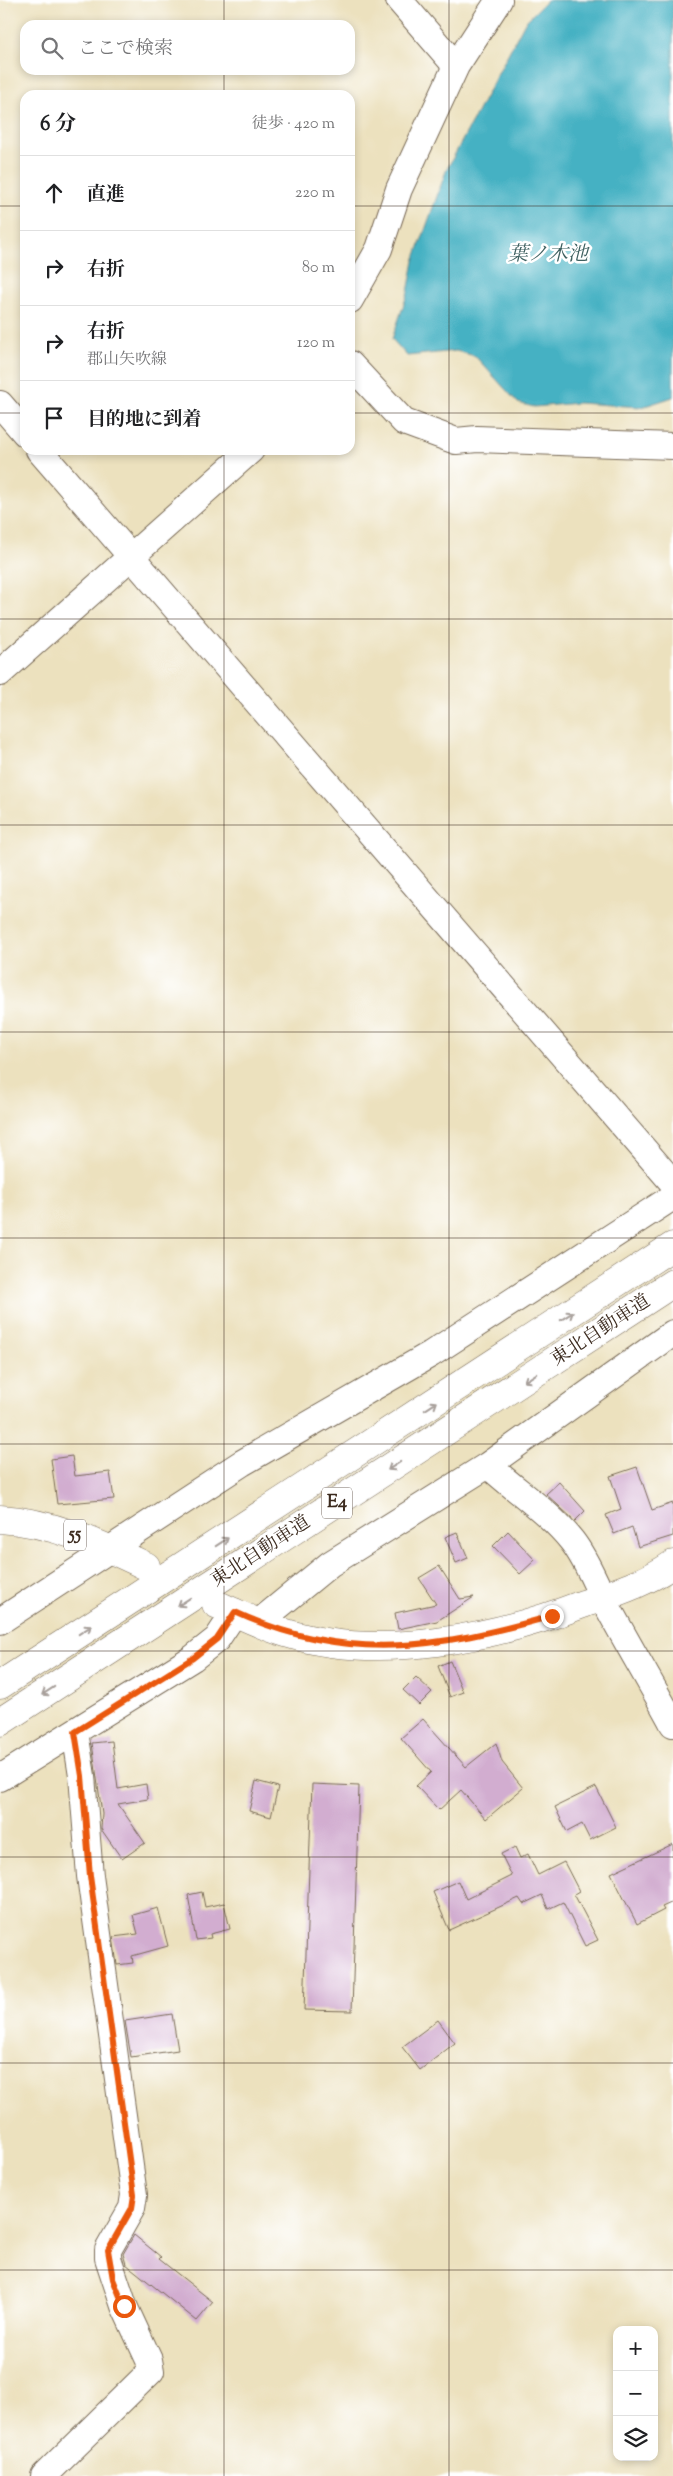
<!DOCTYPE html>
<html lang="ja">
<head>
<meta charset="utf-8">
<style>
	body { margin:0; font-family:"Sorts Mill Goudy","Noto Serif JP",serif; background:#f6f6f6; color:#202124 }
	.controls { position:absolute; right:15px; bottom:15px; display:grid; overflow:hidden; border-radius:10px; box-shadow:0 2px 8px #0003 }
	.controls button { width:45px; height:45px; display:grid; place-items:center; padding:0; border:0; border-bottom:1px solid #e0e0e0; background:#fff; color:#202124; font:25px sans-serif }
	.stop { position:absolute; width:15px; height:15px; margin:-11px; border:4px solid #ea580c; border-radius:50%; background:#fff }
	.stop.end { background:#ea580c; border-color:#fff; box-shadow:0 1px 5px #0008 }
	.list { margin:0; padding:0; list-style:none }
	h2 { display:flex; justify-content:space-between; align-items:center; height:65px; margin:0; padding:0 20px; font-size:21px }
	h2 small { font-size:16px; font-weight:400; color:#757577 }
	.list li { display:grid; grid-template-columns:32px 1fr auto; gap:15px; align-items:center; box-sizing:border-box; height:75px; padding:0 20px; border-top:1px solid #e0e0e0 }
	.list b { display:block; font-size:19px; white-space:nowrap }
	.list p { margin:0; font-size:16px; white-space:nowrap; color:#757577 }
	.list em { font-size:16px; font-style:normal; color:#757577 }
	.icon { flex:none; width:28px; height:28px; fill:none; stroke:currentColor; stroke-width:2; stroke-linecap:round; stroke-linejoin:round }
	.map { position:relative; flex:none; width:673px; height:2476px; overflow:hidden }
	.search { position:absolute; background:#fff; box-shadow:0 2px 8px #0003; left:20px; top:20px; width:335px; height:55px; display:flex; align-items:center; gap:12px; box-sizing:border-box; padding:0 18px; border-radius:15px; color:#757577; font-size:19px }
	.panel { position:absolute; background:#fff; box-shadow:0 2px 8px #0003; left:20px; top:90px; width:335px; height:365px; border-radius:15px }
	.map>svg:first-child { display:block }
	.water { fill:#45b1c3; stroke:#406e70 }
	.building { fill:#d2add0 }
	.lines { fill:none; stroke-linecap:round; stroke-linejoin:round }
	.minor-casing { stroke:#796a56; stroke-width:28 }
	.major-casing { stroke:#796a56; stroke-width:29 }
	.highway-casing { stroke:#796a56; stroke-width:29 }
	.minor { stroke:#fff; stroke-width:26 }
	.major { stroke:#fff; stroke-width:28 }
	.highway { stroke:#fff; stroke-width:28 }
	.oneway { stroke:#a79f9a }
	.route { stroke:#ea580c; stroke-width:6 }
	.grid { fill:none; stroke:#3b2a1e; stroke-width:1; stroke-opacity:0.55 }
	.labels { text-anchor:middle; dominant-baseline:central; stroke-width:5; stroke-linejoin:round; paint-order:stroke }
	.shield { fill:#fff; stroke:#766a62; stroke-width:1 }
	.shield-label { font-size:18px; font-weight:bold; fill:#3b2a1e }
	.street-label { font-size:19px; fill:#3b2a1e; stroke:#fff }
	.water-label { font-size:20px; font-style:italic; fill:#3f6060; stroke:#fff }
</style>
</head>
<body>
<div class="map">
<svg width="673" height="2476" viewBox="0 0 673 2476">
	<rect width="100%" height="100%" fill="#fff"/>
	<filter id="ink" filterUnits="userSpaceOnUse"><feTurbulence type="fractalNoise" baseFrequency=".02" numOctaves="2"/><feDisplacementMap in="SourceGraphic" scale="10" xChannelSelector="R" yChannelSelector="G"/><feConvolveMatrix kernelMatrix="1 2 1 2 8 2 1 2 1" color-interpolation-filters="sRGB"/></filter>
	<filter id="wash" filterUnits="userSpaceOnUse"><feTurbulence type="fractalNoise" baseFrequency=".0096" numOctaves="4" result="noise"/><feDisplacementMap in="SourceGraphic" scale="20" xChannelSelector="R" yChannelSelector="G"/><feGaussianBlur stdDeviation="1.12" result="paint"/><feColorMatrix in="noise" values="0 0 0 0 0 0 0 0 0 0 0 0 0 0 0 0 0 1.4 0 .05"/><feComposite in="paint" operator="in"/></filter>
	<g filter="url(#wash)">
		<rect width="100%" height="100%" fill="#ece1be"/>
		<path class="water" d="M 547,0 L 673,0 L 673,397 L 642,407 L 578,403 L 534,407 L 518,403 L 475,356 L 456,351 L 407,356 L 392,339 L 408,292 L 414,261 L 446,171 L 525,22 Z"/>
		<g id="blocks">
			<path class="building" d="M 72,1456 L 75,1476 L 110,1472 L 114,1499 L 57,1504 L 51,1459 Z
				M 637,1467 L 652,1510 L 673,1503 L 673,1536 L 638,1547 L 632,1527 L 614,1534 L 606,1515 L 621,1509 L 610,1476 Z
				M 559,1482 L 585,1511 L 575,1521 L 546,1494 Z
				M 508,1531 L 535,1560 L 520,1574 L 493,1546 Z
				M 457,1532 L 468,1558 L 456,1563 L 445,1537 Z
				M 439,1566 L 460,1599 L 474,1597 L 437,1621 L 398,1629 L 395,1613 L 436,1604 L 419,1578 Z
				M 450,1661 L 463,1692 L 450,1697 L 438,1666 Z
				M 416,1677 L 432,1692 L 419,1705 L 403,1690 Z
				M 423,1719 L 466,1767 L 496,1743 L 502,1762 L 523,1788 L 486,1819 L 461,1790 L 439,1810 L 416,1786 L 431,1772 L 401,1738 Z
				M 112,1741 L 118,1789 L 146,1784 L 148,1799 L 118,1804 L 145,1843 L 122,1859 L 101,1829 L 102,1814 L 92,1743 Z
				M 256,1781 L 278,1787 L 271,1817 L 249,1811 Z
				M 312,1784 L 359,1786 L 352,2011 L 304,2010 Z
				M 596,1787 L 616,1827 L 590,1840 L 582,1824 L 567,1832 L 555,1807 Z
				M 673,1844 L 673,1902 L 662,1907 L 664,1910 L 637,1924 L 611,1873 Z
				M 515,1847 L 520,1858 L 528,1854 L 538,1875 L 564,1862 L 579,1891 L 574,1894 L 598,1940 L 585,1946 L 563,1902 L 548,1909 L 542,1895 L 523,1904 L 519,1898 L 449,1930 L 433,1892 L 458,1881 L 466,1899 L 512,1876 L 501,1854 Z
				M 202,1892 L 205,1907 L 224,1903 L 230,1929 L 210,1934 L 211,1938 L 196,1940 L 188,1895 Z
				M 158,1908 L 168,1946 L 132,1956 L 133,1963 L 117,1965 L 113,1937 L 138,1934 L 133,1915 Z
				M 172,2014 L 178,2050 L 131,2057 L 125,2021 Z
				M 438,2020 L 455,2043 L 420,2070 L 402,2047 Z
				M 134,2235 L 161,2257 L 159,2259 L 213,2302 L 197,2321 L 126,2264 L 123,2254 Z"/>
		</g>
	</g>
	<g filter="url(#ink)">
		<use href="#blocks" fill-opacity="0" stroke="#796a56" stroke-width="1"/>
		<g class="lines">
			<defs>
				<path id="minor" d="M 399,0 L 456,66
					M 350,300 L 379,249 L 399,189 L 456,66 L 499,0
					M 350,364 L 404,422 L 456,441 L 477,439 L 673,446
					M 0,404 L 25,433
					M 39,450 L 673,1183
					M 0,673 L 251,450
					M 488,1465 C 516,1491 548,1511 572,1541 C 586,1559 593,1578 603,1598 C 625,1640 650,1681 673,1724
					M 0,1621 L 242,1463 L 431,1354 L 673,1197
					M 258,1623 L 330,1564 L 488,1465 L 673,1333
					M 0,1778 L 193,1658 L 217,1639 L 235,1612
					M 44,2476 L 151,2371 L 149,2360 L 124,2306 L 108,2258 L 108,2250 L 132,2208 L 134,2195 L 90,1876 L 82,1776 L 75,1732"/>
				<path id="major" d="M 0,1519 C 52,1522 100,1544 146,1566
					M 216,1604 C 239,1614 262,1626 286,1633 C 378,1662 495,1638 583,1604 C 614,1593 646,1583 673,1564"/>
				<path id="highway" d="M 0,1685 L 673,1246
					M 0,1722 L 673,1283"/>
			</defs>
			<use href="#minor" class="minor-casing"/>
			<use href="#major" class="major-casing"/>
			<use href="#highway" class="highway-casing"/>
			<use href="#minor" class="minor"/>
			<use href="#major" class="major"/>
			<use href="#highway" class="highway"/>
		</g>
		<defs><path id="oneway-shaft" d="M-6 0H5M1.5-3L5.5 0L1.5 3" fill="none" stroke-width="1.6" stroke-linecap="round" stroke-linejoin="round" transform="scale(1.25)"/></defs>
		<g class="oneway">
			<use href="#oneway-shaft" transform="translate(567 1316) rotate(-33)"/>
			<use href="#oneway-shaft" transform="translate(530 1378) rotate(147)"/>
			<use href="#oneway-shaft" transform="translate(431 1406) rotate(-33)"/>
			<use href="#oneway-shaft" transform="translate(394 1466) rotate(147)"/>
			<use href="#oneway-shaft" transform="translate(222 1542) rotate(-33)"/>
			<use href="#oneway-shaft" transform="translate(184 1602) rotate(147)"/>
			<use href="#oneway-shaft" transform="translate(85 1630) rotate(-33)"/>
			<use href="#oneway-shaft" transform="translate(48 1691) rotate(147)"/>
		</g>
	</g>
	<g class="lines" filter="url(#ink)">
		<path class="route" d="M 124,2306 L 113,2279 L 108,2250 L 132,2208 L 134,2195 L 90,1876 L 82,1776 L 75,1732 L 193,1658 L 217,1639 L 235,1612 C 347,1664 438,1648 552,1616"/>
	</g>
	<path class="grid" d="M 224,0 L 224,25M 449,0 L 449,2476M 224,70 L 224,95M 0,206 L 25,206M 350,206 L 673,206M 0,413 L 25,413M 350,413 L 673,413M 224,450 L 224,2476M 0,619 L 673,619M 0,825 L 673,825M 0,1032 L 673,1032M 0,1238 L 673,1238M 0,1444 L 673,1444M 0,1651 L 673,1651M 0,1857 L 673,1857M 0,2063 L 673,2063M 0,2270 L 673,2270"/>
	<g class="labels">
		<g class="shield">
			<rect x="322" y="1487.5" width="30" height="31" rx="4"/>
			<rect x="64" y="1519.5" width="22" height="31" rx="4"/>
		</g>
		<g class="shield-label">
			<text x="337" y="1503">E4</text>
			<text x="75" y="1535">55</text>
		</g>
		<g class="street-label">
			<text transform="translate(601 1331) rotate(-33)">東北自動車道</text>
			<text transform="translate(261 1552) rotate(-33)">東北自動車道</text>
		</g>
		<g class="water-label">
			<text x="548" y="255">葉ノ木池</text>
		</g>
	</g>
</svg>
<div class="controls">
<button>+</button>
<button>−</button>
<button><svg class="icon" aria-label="layers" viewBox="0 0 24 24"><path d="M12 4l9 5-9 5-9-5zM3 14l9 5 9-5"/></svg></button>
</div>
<div class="stop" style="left:124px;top:2306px"></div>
<div class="stop end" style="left:552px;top:1616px"></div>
<div class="search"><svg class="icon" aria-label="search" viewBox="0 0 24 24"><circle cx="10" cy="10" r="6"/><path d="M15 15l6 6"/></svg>ここで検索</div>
<section class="panel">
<h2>6 分<small>徒歩 · 420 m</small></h2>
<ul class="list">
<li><svg class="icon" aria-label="ahead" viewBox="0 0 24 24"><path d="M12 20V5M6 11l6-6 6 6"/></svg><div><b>直進</b></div><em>220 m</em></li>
<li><svg class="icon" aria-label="right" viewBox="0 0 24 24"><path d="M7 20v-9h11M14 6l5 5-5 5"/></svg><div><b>右折</b></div><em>80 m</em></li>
<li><svg class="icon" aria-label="right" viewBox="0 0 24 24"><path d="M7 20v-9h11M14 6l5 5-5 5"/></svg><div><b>右折</b><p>郡山矢吹線</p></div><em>120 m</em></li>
<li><svg class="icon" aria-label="arrive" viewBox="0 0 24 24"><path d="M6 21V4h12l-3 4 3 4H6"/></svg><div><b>目的地に到着</b></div></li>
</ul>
</section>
</div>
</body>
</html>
